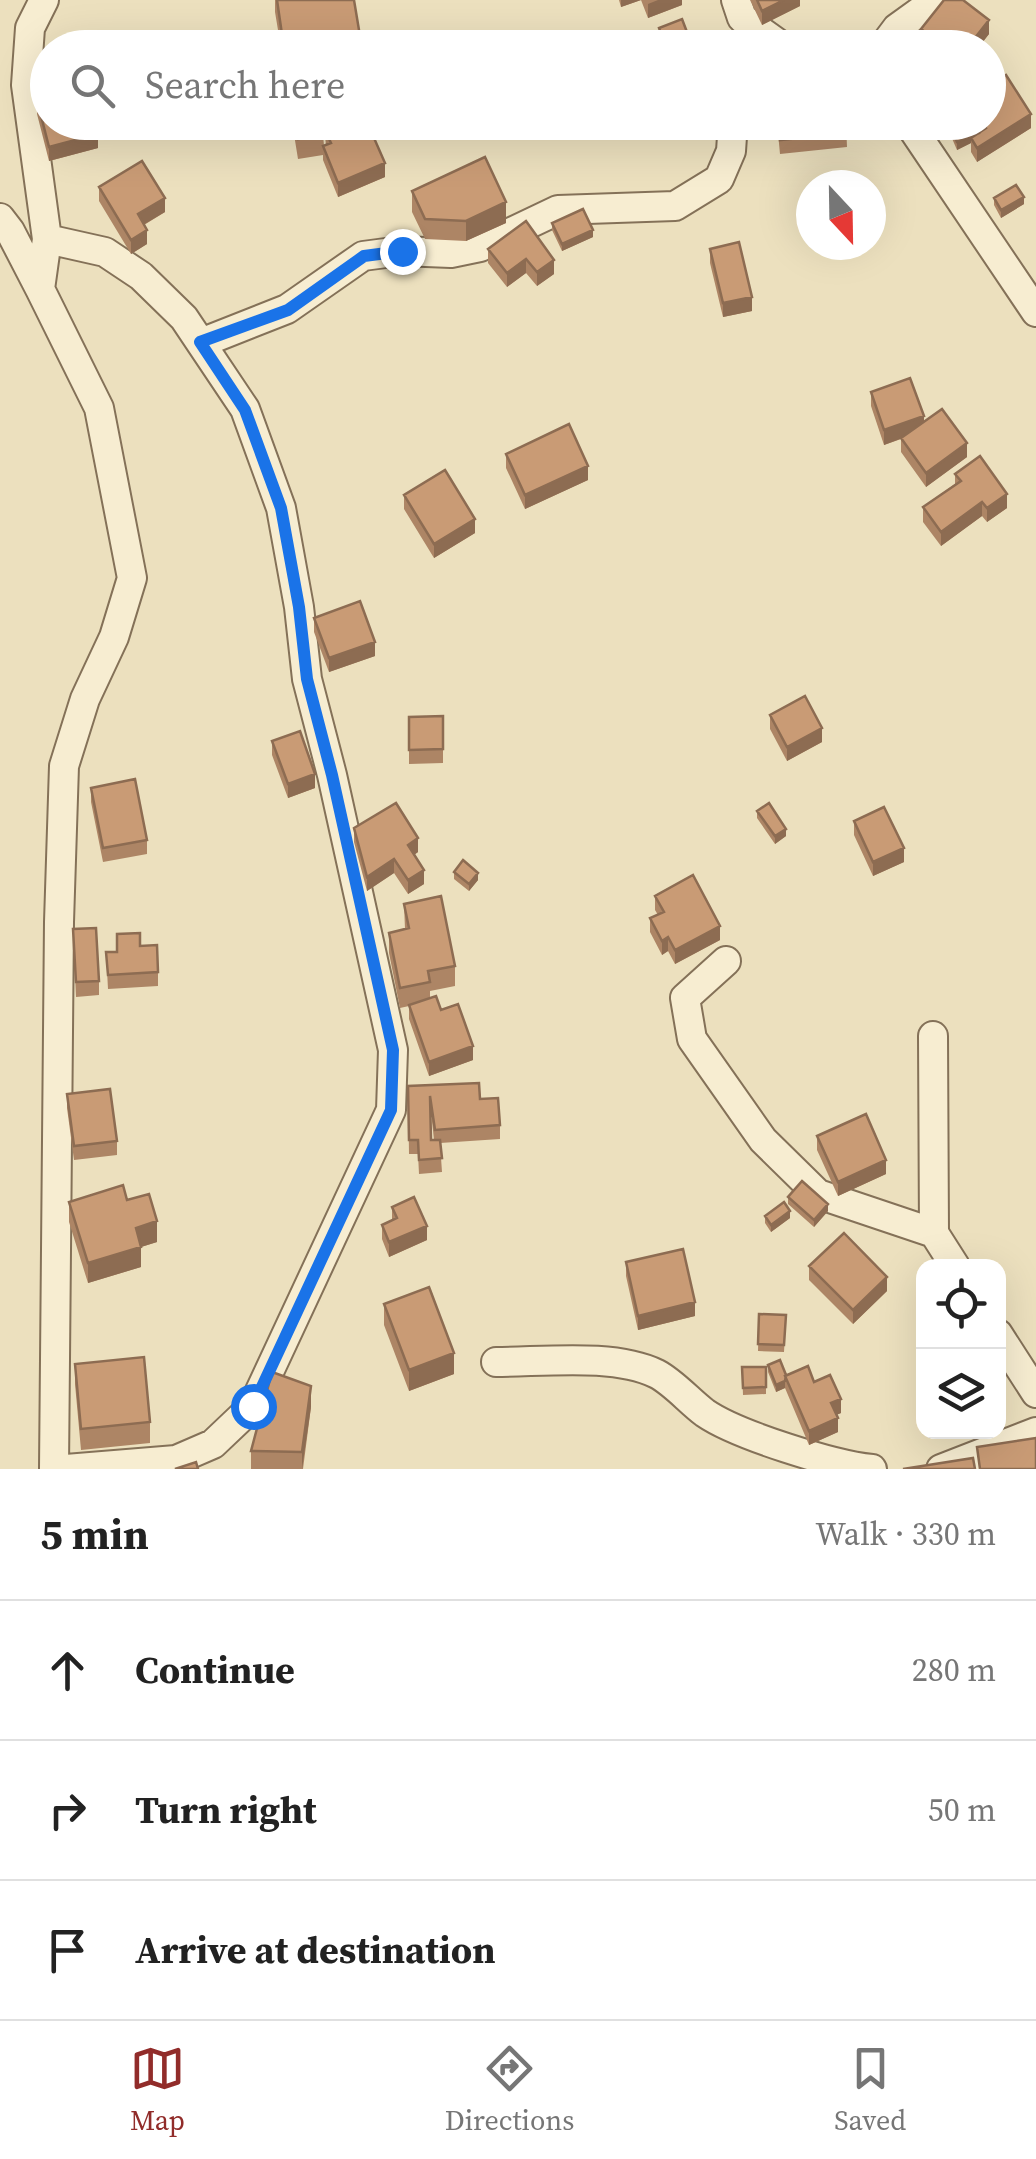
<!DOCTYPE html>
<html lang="en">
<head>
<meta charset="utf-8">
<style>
	body { margin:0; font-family:"Source Serif 4",serif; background:#f6f6f6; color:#222 }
	.controls { position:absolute; right:30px; bottom:30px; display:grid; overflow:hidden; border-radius:20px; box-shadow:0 10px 40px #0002 }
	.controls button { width:90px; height:90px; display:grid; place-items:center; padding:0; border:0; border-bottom:2px solid #e0e0e0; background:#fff; color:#222; font:50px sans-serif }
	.compass { position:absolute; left:796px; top:170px; width:90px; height:90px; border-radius:50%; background:#fff; box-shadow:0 10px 40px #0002; rotate:158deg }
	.stop { position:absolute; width:30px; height:30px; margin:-22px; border:8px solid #1a73e8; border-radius:50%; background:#fff }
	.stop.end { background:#1a73e8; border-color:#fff; box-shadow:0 2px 10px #0008 }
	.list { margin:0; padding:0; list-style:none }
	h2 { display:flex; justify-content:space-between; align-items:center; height:130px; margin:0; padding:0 40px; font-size:42px }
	h2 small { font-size:32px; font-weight:400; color:#767676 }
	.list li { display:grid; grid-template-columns:65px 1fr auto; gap:30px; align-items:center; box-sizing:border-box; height:140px; padding:0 40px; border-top:2px solid #e0e0e0 }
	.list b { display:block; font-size:38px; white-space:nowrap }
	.list em { font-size:32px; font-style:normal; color:#767676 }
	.icon { flex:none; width:55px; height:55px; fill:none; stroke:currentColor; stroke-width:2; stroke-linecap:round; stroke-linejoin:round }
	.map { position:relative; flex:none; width:1036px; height:1469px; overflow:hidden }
	.search { position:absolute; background:#fff; box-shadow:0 10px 40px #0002; left:30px; right:30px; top:30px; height:110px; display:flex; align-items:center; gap:25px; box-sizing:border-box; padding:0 35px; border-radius:55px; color:#767676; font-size:38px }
	.sheet { height:550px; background:#fff }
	nav { display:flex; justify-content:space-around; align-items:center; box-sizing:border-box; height:140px; border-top:2px solid #e0e0e0; background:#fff; font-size:28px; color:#767676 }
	nav a { display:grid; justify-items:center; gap:5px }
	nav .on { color:#912c2a }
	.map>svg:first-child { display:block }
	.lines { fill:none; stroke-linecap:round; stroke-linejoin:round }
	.minor-casing { stroke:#847158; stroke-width:32 }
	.minor { stroke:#f7edd1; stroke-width:28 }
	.wall { fill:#ad8565; fill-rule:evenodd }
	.shaded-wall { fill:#8d6c52 }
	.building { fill:#c99b75; stroke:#8d6c52; stroke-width:2.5 }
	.route { stroke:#1a73e8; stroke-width:12 }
</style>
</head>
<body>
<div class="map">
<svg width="1036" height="1469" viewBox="0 0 1036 1469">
	<rect width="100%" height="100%" fill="#ece0be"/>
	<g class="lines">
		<defs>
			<path id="minor" d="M 44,0 L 30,28 L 26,85 L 47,239 L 40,289 L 99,408 L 132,578 L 114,637 L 85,699 L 64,766 L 59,922 L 54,1469
				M 736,0 L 742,18 L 780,45 L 789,48
				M 882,48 L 897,28 L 936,0
				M 908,122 L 1036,312
				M 0,218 L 10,231 L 40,289
				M 47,239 L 105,252 L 141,276 L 184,318 L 245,409 L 281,508 L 299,607 L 307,679 L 332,775 L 393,1050 L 391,1110 L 253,1406 L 213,1444 L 176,1460 L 66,1469
				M 201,343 L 287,309 L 363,256 L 401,251 L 451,253 L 480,247 L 558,210 L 675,206 L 719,179 L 731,151 L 733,122
				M 726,961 L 685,998 L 692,1039 L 763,1140 L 818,1194 L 934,1233 L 955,1266
				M 933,1036 L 934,1233
				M 998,1334 L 1036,1393
				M 496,1362 C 544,1362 614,1353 657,1374 C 674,1383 689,1401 705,1413 C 737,1435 833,1465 872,1469
				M 941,1469 L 1036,1432"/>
		</defs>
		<use href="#minor" class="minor-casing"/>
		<use href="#minor" class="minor"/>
	</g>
	<path class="wall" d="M 275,0 L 354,0 L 362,48 L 281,48 L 275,12 Z
		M 619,0 L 682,0 L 682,5 L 648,18 L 641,0 L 621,7 Z
		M 750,0 L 800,0 L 800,6 L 762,25 Z
		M 921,29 L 989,34 L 978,48 L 927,48 L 921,43 Z
		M 37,100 L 98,148 L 49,161 L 37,114 Z
		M 292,122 L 322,122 L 324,146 L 326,145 L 324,128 L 385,177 L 338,197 L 323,160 L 323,155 L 298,159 Z
		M 777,122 L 846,122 L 847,147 L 780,154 Z
		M 945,122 L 974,122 L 979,133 L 980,132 L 974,122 L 988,122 L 1031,128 L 977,162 L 971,152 L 971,143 L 957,150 Z
		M 99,187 L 165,212 L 144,225 L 147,244 L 131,254 L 99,201 Z
		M 412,191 L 506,223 L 466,241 L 425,239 L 412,212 Z
		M 994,198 L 1024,204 L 1001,218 L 994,205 Z
		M 552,223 L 593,237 L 562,251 L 552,230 Z
		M 488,249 L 554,260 L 554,274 L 537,286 L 526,273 L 507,287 L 488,263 Z
		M 710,249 L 752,311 L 723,317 L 710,263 Z
		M 871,392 L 924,421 L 967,457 L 926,487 L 901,452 L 901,439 L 884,445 L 871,406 Z
		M 506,454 L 588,480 L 525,509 L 506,468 Z
		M 955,474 L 1007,508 L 987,522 L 982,516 L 941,546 L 923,522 L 923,507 L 955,484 Z
		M 404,495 L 475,533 L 434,558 L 404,509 Z
		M 314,618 L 375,656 L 329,672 L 314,632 Z
		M 770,715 L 822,742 L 787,761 L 770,729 Z
		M 443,716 L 443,763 L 409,764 L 409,717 Z
		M 272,741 L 315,788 L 288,798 L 272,755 Z
		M 91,788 L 147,840 L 147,854 L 103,862 L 91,802 Z
		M 757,811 L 786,836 L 775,844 L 757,818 Z
		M 854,821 L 904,862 L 873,876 L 854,835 Z
		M 354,828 L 418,852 L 414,855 L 424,884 L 408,894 L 394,873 L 367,891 L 354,842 Z
		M 454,872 L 478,880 L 469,891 L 454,879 Z
		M 655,896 L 720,940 L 675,964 L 668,951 L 662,955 L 650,932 L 650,918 L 658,915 L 655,910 Z
		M 404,904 L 455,966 L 455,986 L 430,991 L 430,998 L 441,1010 L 473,1060 L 429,1076 L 409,1019 L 409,1006 L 400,1008 L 389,953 L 389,933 L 405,929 Z
		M 73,929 L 99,981 L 99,995 L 76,997 Z
		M 140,946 L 158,972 L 158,986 L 108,989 L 106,952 L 117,952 Z
		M 408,1086 L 480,1099 L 500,1125 L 500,1139 L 440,1143 L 442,1172 L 419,1174 L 418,1154 L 409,1154 ZM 431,1112 L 434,1140 L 431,1140 Z
		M 67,1094 L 117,1141 L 117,1155 L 74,1160 L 67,1108 Z
		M 817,1136 L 886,1174 L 838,1196 L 817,1150 Z
		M 788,1197 L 828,1211 L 814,1227 L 788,1204 Z
		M 127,1200 L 157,1242 L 141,1247 L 141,1267 L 88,1283 L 69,1222 L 69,1202 Z
		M 392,1207 L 427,1240 L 389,1257 L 382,1239 L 382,1225 L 392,1220 Z
		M 765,1216 L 790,1218 L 771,1232 L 765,1223 Z
		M 626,1262 L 695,1316 L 638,1330 L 626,1276 Z
		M 809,1266 L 887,1291 L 853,1324 L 809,1280 Z
		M 384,1304 L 454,1374 L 409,1391 L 384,1325 Z
		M 759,1314 L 786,1315 L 784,1352 L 758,1351 Z
		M 75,1364 L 150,1422 L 150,1443 L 81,1450 L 75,1384 Z
		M 768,1365 L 786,1375 L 814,1382 L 841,1413 L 836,1415 L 838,1432 L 809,1445 L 785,1388 L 776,1392 L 768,1372 Z
		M 742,1367 L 766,1367 L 766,1394 L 743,1395 Z
		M 311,1407 L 303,1469 L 251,1469 L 251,1451 Z"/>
	<path class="shaded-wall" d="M 621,0 L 641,0 L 621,7 Z
		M 658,0 L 682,0 L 682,5 L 648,18 L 648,4 Z
		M 784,0 L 800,0 L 800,6 L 762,25 L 762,11 Z
		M 989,20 L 989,34 L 978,48 L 967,48 Z
		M 690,40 L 690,47 L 671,48 Z
		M 1031,114 L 1031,128 L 977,162 L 977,148 Z
		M 979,133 L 971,138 L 971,143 L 957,150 L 957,142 Z
		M 98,134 L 98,148 L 49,161 L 49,147 Z
		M 385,163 L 385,177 L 338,197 L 338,183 Z
		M 1024,197 L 1024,204 L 1001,218 L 1001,210 Z
		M 165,198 L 165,212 L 138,228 L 138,214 Z
		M 506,202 L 506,223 L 466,241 L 466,221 Z
		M 147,230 L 147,244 L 131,254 L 131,240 Z
		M 593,230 L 593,237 L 562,251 L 562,244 Z
		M 526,259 L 526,273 L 507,287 L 507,273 Z
		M 554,260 L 554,274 L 537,286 L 537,272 Z
		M 752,297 L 752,311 L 723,317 L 723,303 Z
		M 924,416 L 924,430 L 884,445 L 884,430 Z
		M 967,443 L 967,457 L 926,487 L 926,473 Z
		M 588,466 L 588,480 L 525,509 L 525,495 Z
		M 1007,494 L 1007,508 L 987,522 L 987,508 Z
		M 982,502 L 982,516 L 941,546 L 941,532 Z
		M 475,519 L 475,533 L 434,558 L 434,544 Z
		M 375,642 L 375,656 L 329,672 L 329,658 Z
		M 822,728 L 822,742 L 787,761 L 787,747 Z
		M 315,774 L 315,788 L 288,798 L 288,784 Z
		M 786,829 L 786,836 L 775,844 L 775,836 Z
		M 418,838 L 418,852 L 408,859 L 408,845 Z
		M 904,848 L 904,862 L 873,876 L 873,862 Z
		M 394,859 L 394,873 L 367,891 L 367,877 Z
		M 424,870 L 424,884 L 408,894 L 408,880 Z
		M 478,873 L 478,880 L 469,891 L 469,884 Z
		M 720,926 L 720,940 L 675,964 L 675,950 Z
		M 668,937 L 668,951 L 662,955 L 662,941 Z
		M 473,1046 L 473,1060 L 429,1076 L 429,1062 Z
		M 886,1160 L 886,1174 L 838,1196 L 838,1182 Z
		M 828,1204 L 828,1211 L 814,1227 L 814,1220 Z
		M 790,1211 L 790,1218 L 771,1232 L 771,1225 Z
		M 157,1221 L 157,1242 L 141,1247 L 141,1267 L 88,1283 L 88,1263 L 136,1228 Z
		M 427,1226 L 427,1240 L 389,1257 L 389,1242 Z
		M 887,1277 L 887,1291 L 853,1324 L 853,1310 Z
		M 695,1302 L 695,1316 L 638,1330 L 638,1316 Z
		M 454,1353 L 454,1374 L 409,1391 L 409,1370 Z
		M 785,1381 L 785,1388 L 776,1392 L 776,1385 Z
		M 311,1386 L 311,1407 L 302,1469 L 302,1452 Z
		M 841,1399 L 841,1413 L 831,1417 L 831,1403 Z
		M 838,1418 L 838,1432 L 809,1445 L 809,1431 Z"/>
	<path class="building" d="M 277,0 L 354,0 L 362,48 L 284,48 Z
		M 757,0 L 784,0 L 762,11 Z
		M 944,0 L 963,0 L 989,20 L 967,48 L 935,48 L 939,43 L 921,29 Z
		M 682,19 L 690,40 L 666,48 L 659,28 Z
		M 1006,75 L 1031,114 L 977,148 L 971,138 L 986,128 L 983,122 L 988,122 L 988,86 Z
		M 48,97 L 48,122 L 95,122 L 98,134 L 49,147 L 37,100 Z
		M 296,122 L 322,122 L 324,135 L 298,139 Z
		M 337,122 L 367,122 L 385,163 L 338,183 L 323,146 L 331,143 L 324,128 Z
		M 779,122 L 846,122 L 847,133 L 780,140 Z
		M 948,122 L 974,122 L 979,133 L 957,142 Z
		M 485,157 L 506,202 L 466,221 L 425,219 L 412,191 Z
		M 142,161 L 165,198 L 138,214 L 147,230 L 131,240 L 99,187 Z
		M 1016,185 L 1024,197 L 1001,210 L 994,198 Z
		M 583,209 L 593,230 L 562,244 L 552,223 Z
		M 526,221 L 554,260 L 537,272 L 526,259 L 507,273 L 488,249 Z
		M 739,242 L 752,297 L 723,303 L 710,249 Z
		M 910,378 L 924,416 L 884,430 L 871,392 Z
		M 942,409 L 967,443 L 926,473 L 901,438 Z
		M 569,424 L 588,466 L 525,495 L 506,454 Z
		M 980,456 L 1007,494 L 987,508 L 982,502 L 941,532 L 923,507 L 961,481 L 955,474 Z
		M 445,470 L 475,519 L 434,544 L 404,495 Z
		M 360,601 L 375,642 L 329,658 L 314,618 Z
		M 805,696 L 822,728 L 787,747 L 770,715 Z
		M 443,716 L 443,749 L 409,750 L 409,717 Z
		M 300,731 L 315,774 L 288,784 L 272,741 Z
		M 135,779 L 147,840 L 103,848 L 91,788 Z
		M 396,803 L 418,838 L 408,845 L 424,870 L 408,880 L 394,859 L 367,877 L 354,828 Z
		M 769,803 L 786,829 L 775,836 L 757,811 Z
		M 884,807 L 904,848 L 873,862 L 854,821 Z
		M 463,860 L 478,873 L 469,884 L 454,872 Z
		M 693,875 L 720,926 L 675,950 L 668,937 L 662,941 L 650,918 L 664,912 L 655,896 Z
		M 441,896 L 455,966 L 428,971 L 430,982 L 400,988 L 389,933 L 409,928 L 404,904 Z
		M 96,928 L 99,981 L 76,982 L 73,929 Z
		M 140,933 L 140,946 L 157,945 L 158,972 L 108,975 L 106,952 L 117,952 L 117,934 Z
		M 436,996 L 441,1010 L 458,1004 L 473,1046 L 429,1062 L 409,1005 Z
		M 479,1083 L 480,1099 L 498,1098 L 500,1125 L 435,1130 L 430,1096 L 431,1140 L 440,1140 L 442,1158 L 419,1160 L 418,1140 L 409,1140 L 408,1086 Z
		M 110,1089 L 117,1141 L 74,1146 L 67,1094 Z
		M 866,1114 L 886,1160 L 838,1182 L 817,1136 Z
		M 802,1181 L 828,1204 L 814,1220 L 788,1197 Z
		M 123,1185 L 127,1200 L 149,1194 L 157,1221 L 136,1228 L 141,1247 L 88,1263 L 69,1202 Z
		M 414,1197 L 427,1226 L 389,1242 L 382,1225 L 397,1218 L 392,1207 Z
		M 784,1202 L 790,1211 L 771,1225 L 765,1216 Z
		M 844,1233 L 887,1277 L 853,1310 L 809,1266 Z
		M 683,1249 L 695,1302 L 638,1316 L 626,1262 Z
		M 429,1287 L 454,1353 L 409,1370 L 384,1304 Z
		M 759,1314 L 786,1315 L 784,1345 L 758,1344 Z
		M 144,1357 L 150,1422 L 81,1429 L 75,1364 Z
		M 780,1360 L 786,1375 L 785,1381 L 776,1385 L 768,1365 Z
		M 808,1366 L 814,1382 L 830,1375 L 841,1399 L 831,1403 L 838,1418 L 809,1431 L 785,1376 Z
		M 742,1367 L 766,1367 L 766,1387 L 743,1388 Z
		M 272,1372 L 311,1386 L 302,1452 L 251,1451 Z
		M 1036,1438 L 1036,1469 L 980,1469 L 977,1447 Z
		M 973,1458 L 975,1469 L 903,1469 Z
		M 196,1462 L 198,1469 L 175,1469 Z"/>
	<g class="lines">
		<path class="route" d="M 253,1406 L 391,1110 L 393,1050 L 332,775 L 307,679 L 299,607 L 281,508 L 245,410 L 200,342 L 288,310 L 364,256 L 402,251"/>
	</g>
</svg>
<div class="controls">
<button><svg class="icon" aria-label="locate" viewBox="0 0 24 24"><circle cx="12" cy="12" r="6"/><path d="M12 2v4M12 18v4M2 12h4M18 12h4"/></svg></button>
<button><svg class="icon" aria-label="layers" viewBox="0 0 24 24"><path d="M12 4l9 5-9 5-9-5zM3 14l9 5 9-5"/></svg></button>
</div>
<svg class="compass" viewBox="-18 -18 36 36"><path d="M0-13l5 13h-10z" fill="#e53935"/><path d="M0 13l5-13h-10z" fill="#767676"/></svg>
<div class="stop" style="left:253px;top:1406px"></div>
<div class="stop end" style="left:402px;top:251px"></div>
<div class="search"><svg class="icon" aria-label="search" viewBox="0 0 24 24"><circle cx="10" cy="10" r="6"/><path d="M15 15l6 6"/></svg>Search here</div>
</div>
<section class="sheet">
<h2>5 min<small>Walk · 330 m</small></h2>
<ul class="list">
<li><svg class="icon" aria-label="ahead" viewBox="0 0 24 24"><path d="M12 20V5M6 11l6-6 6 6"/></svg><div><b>Continue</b></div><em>280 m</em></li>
<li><svg class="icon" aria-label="right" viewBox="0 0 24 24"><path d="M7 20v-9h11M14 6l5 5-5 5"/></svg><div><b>Turn right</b></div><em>50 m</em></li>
<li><svg class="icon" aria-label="arrive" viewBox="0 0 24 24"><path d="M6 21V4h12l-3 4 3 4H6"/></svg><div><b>Arrive at destination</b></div></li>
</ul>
</section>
<nav>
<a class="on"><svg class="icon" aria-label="map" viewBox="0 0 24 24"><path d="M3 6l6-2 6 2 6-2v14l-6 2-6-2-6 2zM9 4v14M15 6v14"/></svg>Map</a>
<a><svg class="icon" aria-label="directions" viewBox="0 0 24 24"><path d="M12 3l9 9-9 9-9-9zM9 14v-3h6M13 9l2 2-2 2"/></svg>Directions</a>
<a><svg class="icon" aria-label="saved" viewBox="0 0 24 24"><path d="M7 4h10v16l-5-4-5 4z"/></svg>Saved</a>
</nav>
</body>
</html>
